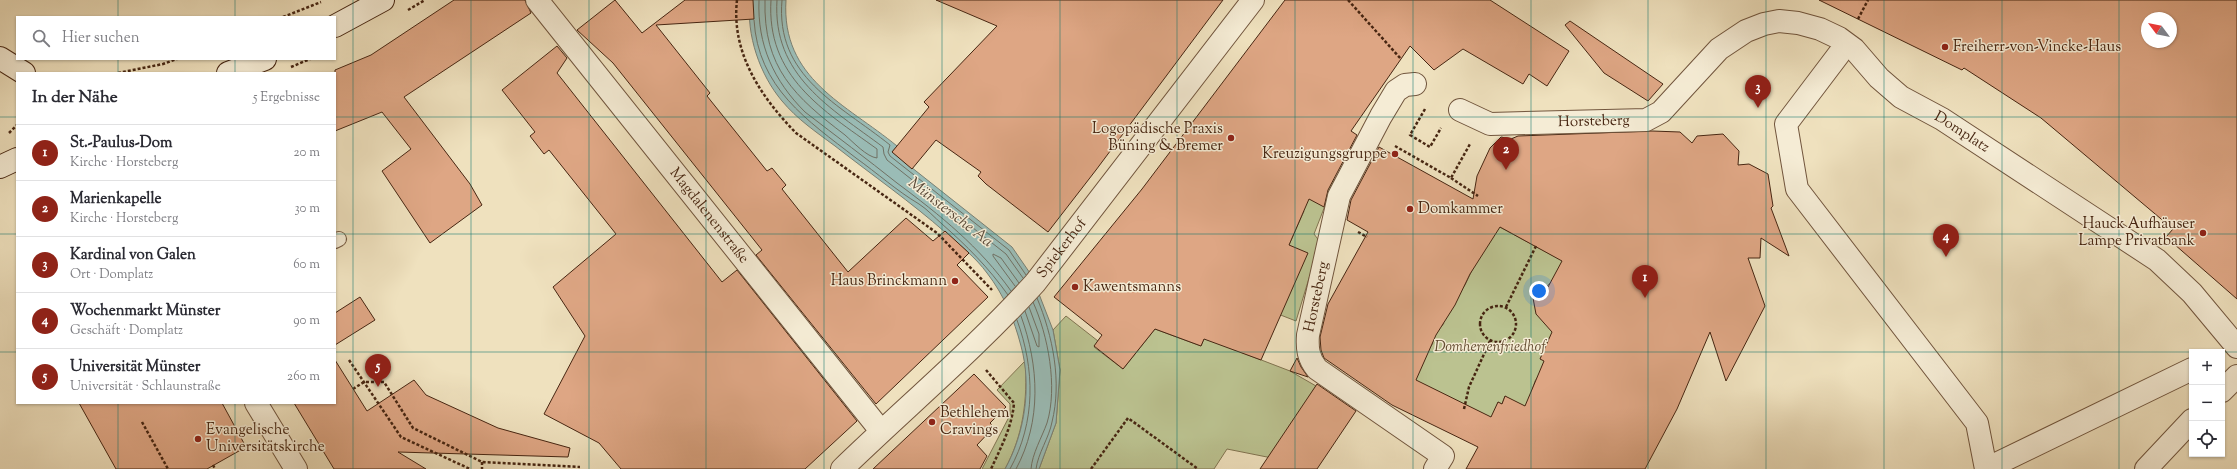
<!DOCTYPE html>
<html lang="de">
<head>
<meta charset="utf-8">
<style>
	body { margin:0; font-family:"Sorts Mill Goudy",serif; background:#f2f2f3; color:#2b2b33 }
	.controls { position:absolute; right:12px; bottom:12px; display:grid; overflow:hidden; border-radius:0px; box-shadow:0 1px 3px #0004 }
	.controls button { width:36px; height:36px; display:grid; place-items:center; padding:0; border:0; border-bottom:1px solid #e1e1e2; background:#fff; color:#2b2b33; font:20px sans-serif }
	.compass { position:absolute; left:2141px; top:12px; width:36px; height:36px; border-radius:50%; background:#fff; box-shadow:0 1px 3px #0004; rotate:302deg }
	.you { position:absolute; left:1539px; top:291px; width:14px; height:14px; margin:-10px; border:3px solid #fff; border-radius:50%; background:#1a73e8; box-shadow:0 0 0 6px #1a73e833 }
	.badge { display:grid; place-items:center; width:26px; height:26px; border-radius:50%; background:#8f2418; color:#fff; font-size:13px; font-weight:700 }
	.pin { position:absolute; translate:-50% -33px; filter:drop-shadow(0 1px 2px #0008) }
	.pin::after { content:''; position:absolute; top:21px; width:14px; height:12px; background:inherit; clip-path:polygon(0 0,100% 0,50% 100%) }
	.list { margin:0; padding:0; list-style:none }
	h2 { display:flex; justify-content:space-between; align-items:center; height:52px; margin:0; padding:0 16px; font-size:17px }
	h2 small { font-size:13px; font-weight:400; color:#7c7c81 }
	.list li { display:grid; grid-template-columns:26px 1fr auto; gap:12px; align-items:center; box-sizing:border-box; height:56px; padding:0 16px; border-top:1px solid #e1e1e2 }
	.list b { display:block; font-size:15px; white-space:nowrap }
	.list p { margin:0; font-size:13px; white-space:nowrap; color:#7c7c81 }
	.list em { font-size:13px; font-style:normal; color:#7c7c81 }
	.icon { flex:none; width:22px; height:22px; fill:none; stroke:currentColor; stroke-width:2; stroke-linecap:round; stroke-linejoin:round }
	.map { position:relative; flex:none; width:2237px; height:469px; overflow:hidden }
	.search { position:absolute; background:#fff; box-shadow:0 1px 3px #0004; left:16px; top:16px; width:320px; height:44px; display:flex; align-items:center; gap:10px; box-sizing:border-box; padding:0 14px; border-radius:0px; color:#7c7c81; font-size:15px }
	.panel { position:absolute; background:#fff; box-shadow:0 1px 3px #0004; left:16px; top:72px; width:320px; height:332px; border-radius:0px }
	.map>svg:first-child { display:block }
	.green { fill:#bbc290; stroke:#817451; fill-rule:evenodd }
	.water { fill:#9abcb6; stroke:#798074 }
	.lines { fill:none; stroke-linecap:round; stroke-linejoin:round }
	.shore { stroke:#707164; stroke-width:1 }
	.building { fill:#dea684; stroke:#472612; fill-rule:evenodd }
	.lane-casing { stroke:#71553d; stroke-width:16 }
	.street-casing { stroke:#71553d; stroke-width:24 }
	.secondary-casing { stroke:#472612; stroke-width:24 }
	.path { stroke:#472612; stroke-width:2.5; stroke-dasharray:3 2; stroke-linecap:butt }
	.lane { stroke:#f5ecd5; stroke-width:14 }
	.street { stroke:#f5ecd5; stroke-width:22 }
	.secondary { stroke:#f5ecd5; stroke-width:22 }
	.grid { fill:none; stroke:#0f766e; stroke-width:1; stroke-opacity:0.55 }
	.poi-dot { fill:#8f2418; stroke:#f5ecd5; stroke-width:1.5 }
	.labels { text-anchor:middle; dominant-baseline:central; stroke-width:3; stroke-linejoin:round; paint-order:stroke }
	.poi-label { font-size:15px; fill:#472612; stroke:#f5ecd5; text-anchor:start }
	.street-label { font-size:15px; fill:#472612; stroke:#f5ecd5 }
	.park-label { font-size:15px; font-style:italic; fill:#644d32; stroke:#f5ecd5 }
	.water-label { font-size:16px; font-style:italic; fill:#5c4c3b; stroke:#f5ecd5 }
</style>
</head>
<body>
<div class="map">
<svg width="2237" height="469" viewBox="0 0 2237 469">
	<rect width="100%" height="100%" fill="#efe1be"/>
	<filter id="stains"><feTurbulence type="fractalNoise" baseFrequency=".005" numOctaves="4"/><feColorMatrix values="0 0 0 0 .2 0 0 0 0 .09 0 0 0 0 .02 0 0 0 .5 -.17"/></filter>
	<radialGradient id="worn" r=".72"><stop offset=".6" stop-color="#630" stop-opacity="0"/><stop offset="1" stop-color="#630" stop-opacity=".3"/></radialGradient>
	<path class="green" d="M 1274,162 L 1335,180 L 1314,234 L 1320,242 L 1296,321 L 1247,302 L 1230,348 L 1290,371 L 1316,386 L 1272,458 L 1227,449 L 1214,469 L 1039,469 L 1056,423 L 1060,370 L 1053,330 L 1066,316 L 1098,341 L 1094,347 L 1123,369 L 1155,329 L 1201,346 ZM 1270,196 L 1304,211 L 1289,245 Z
		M 1494,224 L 1563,261 L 1553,280 L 1541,292 L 1560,327 L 1548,362 L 1535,381 L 1526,410 L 1505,396 L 1502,404 L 1498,402 L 1492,422 L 1407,381 L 1431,346 L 1433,343 L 1429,340 L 1438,324 L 1442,326 L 1444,323 L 1440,320 L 1465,285 Z
		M 1025,361 C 1028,399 1023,436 1005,469 L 982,469 L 1010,415 L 1010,404 L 997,390 Z"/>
	<path class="water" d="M 750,0 L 786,0 C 781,79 846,104 897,146 L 892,152 L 1012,247 L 1032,276 L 1053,330 L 1060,370 L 1056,423 L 1039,469 L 1005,469 C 1025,433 1032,386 1021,346 C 1014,319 1004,295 987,273 C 976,258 960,245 946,233 C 911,202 872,175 835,146 C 816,132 797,119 782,101 C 760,75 746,35 750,0 Z"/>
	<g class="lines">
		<path class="shore" d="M 759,0 C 757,45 774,81 805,112 C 836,136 867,159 897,183 C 940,215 980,247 1011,291
			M 765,0 C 763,68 795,97 845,135 C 853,142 867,157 877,158 L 877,149 C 823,110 766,77 771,0
			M 777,0 C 772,76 831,108 883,147 L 884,154 L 887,160 L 1006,254 L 1023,278
			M 782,0 C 775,77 839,104 890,145 L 888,152 L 890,156 L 1009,250 L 1026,275
			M 754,20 C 758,88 807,120 856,158 C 877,173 897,191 919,204 C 927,209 935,218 942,224 C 967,246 988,267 1008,295
			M 1015,286 L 993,256 L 993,254 L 1001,258 L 1019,283
			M 1025,311 L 1037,346 L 1039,347 L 1039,334 L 1029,307
			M 1010,469 C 1036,422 1035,369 1017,320
			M 1016,469 C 1042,421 1039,366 1021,316
			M 1031,469 C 1032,454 1042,437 1047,423 C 1058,387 1048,335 1033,302
			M 1036,469 C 1038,453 1049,438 1052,422 C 1062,382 1053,336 1037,298"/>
	</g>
	<path class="building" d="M 454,0 L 525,0 L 531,13 L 404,97 L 470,184 L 482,205 L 430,243 L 382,171 L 411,149 L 382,112 L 335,131 L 335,70 L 371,55 Z
		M 615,0 L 642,33 L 685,0 L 753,0 L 754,19 L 656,25 L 710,93 L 707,96 L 767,171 L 772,168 L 786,185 L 782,189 L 848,272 L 906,218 L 933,241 L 945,231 L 969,253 L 957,265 L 988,297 L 876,404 L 756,255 L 762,250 L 613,63 L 577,30 Z
		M 936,0 L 1223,0 L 1096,170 L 1048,232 L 986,184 L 978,176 L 981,172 L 936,140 L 912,169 L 892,152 L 929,107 L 924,102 L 997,26 Z
		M 1285,0 L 1490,0 L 1569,51 L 1547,86 L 1529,74 L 1523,84 L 1463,49 L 1434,70 L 1410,46 L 1351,131 L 1357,135 L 1328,190 L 1324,207 L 1309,199 L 1289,245 L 1308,253 L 1261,360 L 1204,339 L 1201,346 L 1155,329 L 1123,369 L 1094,346 L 1102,335 L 1054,297 L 1142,189 Z
		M 1819,0 L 2237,0 L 2237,299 L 2166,237 L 2173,229 L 2041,118 L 1964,68 L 1962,70 ZM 2147,18 L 2171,18 L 2171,42 L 2147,42 Z
		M 1570,21 L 1663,84 L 1648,101 L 1604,73 L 1565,25 Z
		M 557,46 L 567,58 L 557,73 L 722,282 L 737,270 L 857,421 L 805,469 L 621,469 L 599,443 L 544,414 L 585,336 L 553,287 L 616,234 L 549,150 L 544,154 L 530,136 L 535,132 L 502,90 Z
		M 1652,131 L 1680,132 L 1692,143 L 1697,136 L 1723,134 L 1739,151 L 1738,165 L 1749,164 L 1768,174 L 1773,206 L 1771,208 L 1789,256 L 1761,238 L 1760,258 L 1748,258 L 1765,306 L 1726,381 L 1710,332 L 1677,409 L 1645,469 L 1466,469 L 1478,447 L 1392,405 L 1324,358 L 1321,350 L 1320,337 L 1328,304 L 1368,232 L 1347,220 L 1351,200 L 1379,147 L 1473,199 L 1477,176 L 1490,148 L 1501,137 L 1511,139 L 1518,136 ZM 1500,227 L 1562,261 L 1548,287 L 1533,298 L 1536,314 L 1552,332 L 1540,359 L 1544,361 L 1525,406 L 1505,396 L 1502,404 L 1498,402 L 1491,417 L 1416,380 L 1436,335 L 1455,305 L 1470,274 Z
		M 360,297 L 375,320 L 335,345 L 335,313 Z
		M 1297,358 L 1301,367 L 1308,377 L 1290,371 Z
		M 335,360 L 367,411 L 414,380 L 426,395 L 498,428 L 570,448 L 568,457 L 398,452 L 426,469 L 334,469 L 294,403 L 335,403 Z
		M 974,374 L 1006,407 L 990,423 L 994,427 L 977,445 L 987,456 L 980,469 L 873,469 Z
		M 1317,384 L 1356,411 L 1317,469 L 1260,469 Z
		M 79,403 L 222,403 L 246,447 L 207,469 L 116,469 Z"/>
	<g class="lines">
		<defs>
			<path id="lane" d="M 335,241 L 339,239"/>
			<g id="street">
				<path id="s1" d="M 537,0 L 881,431"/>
				<path d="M 1839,54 L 1786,124 L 1797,189 L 1977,423 L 1986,469"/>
				<path d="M 1415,84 L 1405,85 L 1396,91 L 1381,116 L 1339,196 L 1308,335 C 1307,348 1308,358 1317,369 L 1443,456 L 1435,469"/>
				<path id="s2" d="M 1460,110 L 1490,124 L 1646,120 L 1661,112 L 1719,49 L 1746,31 L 1764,24 L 1779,21 L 1798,23 L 1820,29 L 1839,38 L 1854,49 L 1879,78 L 1901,97 L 1942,119 L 2157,260 L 2192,293 L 2237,347"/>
				<path d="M 2222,391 L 2237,376"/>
				<path d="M 256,403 L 296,469"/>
				<path id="s3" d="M 842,469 C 906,407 975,349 1035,283 L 1253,0"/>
				<path d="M 1986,469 L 2192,369"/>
				<path d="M 2146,469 L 2192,420"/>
			</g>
			<path id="secondary" d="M 335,26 L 383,0
				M 0,58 L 24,73
				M 228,73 L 265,59
				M 0,167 L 17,159"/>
		</defs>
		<use href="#lane" class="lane-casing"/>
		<use href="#street" class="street-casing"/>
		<use href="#secondary" class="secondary-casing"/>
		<path class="path" d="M 737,0 C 731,53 761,97 796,133 L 937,233 L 992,290
			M 1348,0 L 1401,59
			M 408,10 L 425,0
			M 283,17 L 321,2
			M 1858,19 L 1868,0
			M 291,67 L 310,59
			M 118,73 L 163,64 L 177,59
			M 1425,109 L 1410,135 L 1430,147 L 1441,128
			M 9,133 L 17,125
			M 1395,146 L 1451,178 L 1470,144
			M 1451,178 L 1478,196
			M 1358,232 L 1367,237
			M1480 324a18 18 0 1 1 36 0a18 18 0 1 1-36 0Z
			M 1506,307 L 1536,246
			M 349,360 L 401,437 L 470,469
			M 986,370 L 1014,403 C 1012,427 1001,447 991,469
			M 353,389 L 364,382 L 384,382 L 413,428 L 482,462 L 580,467
			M 1464,409 L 1469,387 L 1490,341
			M 142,422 L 168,469
			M 482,462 L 482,469
			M 213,465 L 215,469
			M 1091,469 L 1128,418 L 1198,469"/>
		<use href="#lane" class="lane"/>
		<use href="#street" class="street"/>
		<use href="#secondary" class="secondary"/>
	</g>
	<path class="grid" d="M 118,0 L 118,17M 235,0 L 235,17M 353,0 L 353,469M 471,0 L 471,469M 589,0 L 589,469M 706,0 L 706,469M 824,0 L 824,469M 942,0 L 942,469M 1060,0 L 1060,469M 1177,0 L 1177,469M 1295,0 L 1295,469M 1413,0 L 1413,469M 1531,0 L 1531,469M 1648,0 L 1648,469M 1766,0 L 1766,469M 1884,0 L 1884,469M 2002,0 L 2002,469M 2119,0 L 2119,469M 118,59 L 118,73M 235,59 L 235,73M 0,117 L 17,117M 335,117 L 2237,117M 0,234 L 17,234M 335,234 L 2237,234M 0,352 L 17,352M 335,352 L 2237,352M 118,403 L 118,469M 235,403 L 235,469"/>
	<g class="poi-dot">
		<circle cx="1945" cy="47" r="4"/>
		<circle cx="1231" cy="138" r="4"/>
		<circle cx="1395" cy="154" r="4"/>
		<circle cx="1410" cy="209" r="4"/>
		<circle cx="2203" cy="233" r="4"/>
		<circle cx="955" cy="281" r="4"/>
		<circle cx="1075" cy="287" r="4"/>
		<circle cx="932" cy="422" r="4"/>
		<circle cx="198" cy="439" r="4"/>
	</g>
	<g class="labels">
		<g class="poi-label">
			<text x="1953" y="47">Freiherr-von-Vincke-Haus</text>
			<text x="1223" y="129" text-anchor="end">Logopädische Praxis<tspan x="1223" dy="17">Büning &amp; Bremer</tspan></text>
			<text x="1387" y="154" text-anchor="end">Kreuzigungsgruppe</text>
			<text x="1418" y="209">Domkammer</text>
			<text x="2195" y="224" text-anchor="end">Hauck Aufhäuser<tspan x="2195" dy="17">Lampe Privatbank</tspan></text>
			<text x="947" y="281" text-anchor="end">Haus Brinckmann</text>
			<text x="1083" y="287">Kawentsmanns</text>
			<text x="940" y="413">Bethlehem<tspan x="940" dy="17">Cravings</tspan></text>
			<text x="206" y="430">Evangelische<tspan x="206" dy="17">Universitätskirche</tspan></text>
		</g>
		<g class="street-label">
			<text stroke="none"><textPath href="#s2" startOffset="137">Horsteberg</textPath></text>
			<text stroke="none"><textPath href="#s2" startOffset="578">Domplatz</textPath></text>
			<text stroke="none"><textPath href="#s1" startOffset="276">Magdalenenstraße</textPath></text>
			<text stroke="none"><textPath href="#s3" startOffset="312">Spiekerhof</textPath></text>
			<text transform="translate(1317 297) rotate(-78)">Horsteberg</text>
		</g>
		<g class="park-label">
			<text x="1490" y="347">Domherrenfriedhof</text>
		</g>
		<g class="water-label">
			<text transform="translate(950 213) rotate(38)">Münstersche Aa</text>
		</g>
	</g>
	<rect width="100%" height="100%" filter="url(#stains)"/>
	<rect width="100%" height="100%" fill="url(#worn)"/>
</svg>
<div class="controls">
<button>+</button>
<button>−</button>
<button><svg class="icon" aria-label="locate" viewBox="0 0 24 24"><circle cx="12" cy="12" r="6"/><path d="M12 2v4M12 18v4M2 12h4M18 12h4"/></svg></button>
</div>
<svg class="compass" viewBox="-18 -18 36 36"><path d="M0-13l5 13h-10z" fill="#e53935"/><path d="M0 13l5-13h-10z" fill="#7c7c81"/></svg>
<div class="you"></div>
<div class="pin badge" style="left:1645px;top:298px">1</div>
<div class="pin badge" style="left:1506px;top:170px">2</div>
<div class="pin badge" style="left:1758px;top:108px">3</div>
<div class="pin badge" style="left:1946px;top:257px">4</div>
<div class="pin badge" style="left:378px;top:387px">5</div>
<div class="search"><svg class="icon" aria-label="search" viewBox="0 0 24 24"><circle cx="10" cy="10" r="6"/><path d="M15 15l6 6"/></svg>Hier suchen</div>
<section class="panel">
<h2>In der Nähe<small>5 Ergebnisse</small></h2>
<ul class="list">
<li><span class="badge">1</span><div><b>St.-Paulus-Dom</b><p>Kirche · Horsteberg</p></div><em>20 m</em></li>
<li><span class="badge">2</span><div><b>Marienkapelle</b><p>Kirche · Horsteberg</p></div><em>30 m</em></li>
<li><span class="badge">3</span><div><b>Kardinal von Galen</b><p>Ort · Domplatz</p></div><em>60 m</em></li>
<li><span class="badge">4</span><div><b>Wochenmarkt Münster</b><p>Geschäft · Domplatz</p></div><em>90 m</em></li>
<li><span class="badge">5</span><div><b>Universität Münster</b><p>Universität · Schlaunstraße</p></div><em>260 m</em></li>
</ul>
</section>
</div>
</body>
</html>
